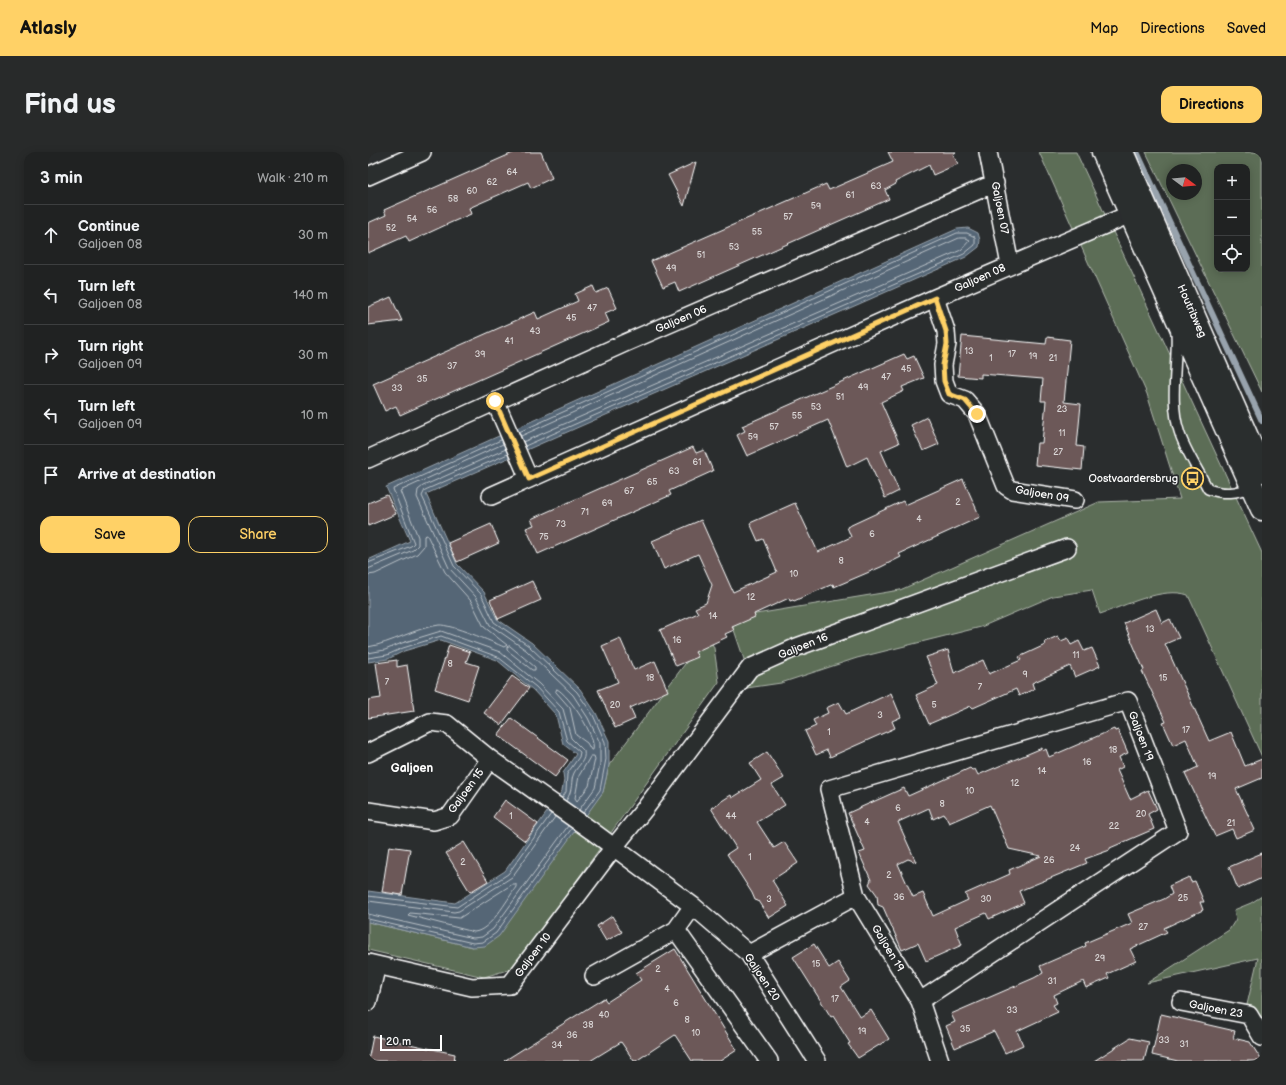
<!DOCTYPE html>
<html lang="en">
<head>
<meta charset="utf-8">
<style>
	body { margin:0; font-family:"Balsamiq Sans",sans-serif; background:#282a2a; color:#f1f3f6 }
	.controls { position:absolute; right:12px; top:12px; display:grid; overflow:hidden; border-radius:8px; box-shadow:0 2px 10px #0003 }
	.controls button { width:36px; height:36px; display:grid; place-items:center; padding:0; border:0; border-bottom:1px solid #3d3f40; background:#202222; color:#f1f3f6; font:20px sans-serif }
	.compass { position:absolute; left:798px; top:12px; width:36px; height:36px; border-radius:50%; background:#202222; box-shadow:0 2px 10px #0003; rotate:106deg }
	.scale { position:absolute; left:12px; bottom:10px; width:62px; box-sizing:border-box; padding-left:4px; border:2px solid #fff; border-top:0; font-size:11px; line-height:14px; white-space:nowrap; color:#fff; -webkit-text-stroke:3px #2a2d2e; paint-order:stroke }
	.stop { position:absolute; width:12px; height:12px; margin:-9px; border:3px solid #ffd166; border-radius:50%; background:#fff }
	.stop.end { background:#ffd166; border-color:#fff; box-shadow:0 1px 4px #0008 }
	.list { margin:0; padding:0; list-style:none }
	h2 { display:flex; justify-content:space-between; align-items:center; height:52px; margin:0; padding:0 16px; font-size:17px }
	h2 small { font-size:13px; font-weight:400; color:#a2a4a5 }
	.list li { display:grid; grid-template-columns:26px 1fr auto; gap:12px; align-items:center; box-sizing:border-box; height:60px; padding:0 16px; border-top:1px solid #3d3f40 }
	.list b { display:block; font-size:15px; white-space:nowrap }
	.list p { margin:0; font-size:13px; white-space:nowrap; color:#a2a4a5 }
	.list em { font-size:13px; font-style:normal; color:#a2a4a5 }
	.actions { display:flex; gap:8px; padding:12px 16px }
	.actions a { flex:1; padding:9px 0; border:1px solid #ffd166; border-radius:12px; text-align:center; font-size:14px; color:#ffd166 }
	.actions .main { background:#ffd166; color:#111 }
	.icon { flex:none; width:22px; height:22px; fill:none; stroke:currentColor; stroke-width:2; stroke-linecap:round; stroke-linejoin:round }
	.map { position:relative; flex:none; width:894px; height:909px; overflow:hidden; border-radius:12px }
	header { display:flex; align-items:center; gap:24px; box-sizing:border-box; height:56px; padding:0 20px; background:#ffd166; color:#111 }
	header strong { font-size:19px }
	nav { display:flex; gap:22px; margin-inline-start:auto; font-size:14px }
	.intro { display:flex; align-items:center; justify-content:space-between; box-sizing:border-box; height:96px; padding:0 24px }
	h1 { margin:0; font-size:28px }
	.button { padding:10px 18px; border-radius:12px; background:#ffd166; color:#111; font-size:14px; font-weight:700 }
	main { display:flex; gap:24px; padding:0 24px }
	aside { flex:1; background:#202222; border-radius:12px; box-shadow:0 2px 10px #0003 }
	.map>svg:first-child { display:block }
	.green { fill:#5c6d57; stroke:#aeb6ab; fill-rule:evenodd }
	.water { fill:#546676; stroke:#98a3ad }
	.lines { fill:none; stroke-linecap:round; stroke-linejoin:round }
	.shore { stroke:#bbc2c8; stroke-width:1 }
	.stream { stroke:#98a3ad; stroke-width:6 }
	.building { fill:#6c5959; stroke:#fff; fill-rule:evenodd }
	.lane-casing { stroke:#fff; stroke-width:12 }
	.street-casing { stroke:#fff; stroke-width:20 }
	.secondary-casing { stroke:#fff; stroke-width:25 }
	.lane { stroke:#2a2d2e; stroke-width:9 }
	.street { stroke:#2a2d2e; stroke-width:17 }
	.secondary { stroke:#2a2d2e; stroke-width:22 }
	.route { stroke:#ffd166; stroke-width:5 }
	.labels { text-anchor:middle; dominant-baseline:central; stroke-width:3.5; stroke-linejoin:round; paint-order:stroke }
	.number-label { font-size:9px; fill:#dad6d6 }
	.street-label { font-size:11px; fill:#fff; stroke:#2a2d2e }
	.poi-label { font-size:11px; fill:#fff; stroke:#2a2d2e; text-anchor:end }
	.neighbourhood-label { font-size:12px; font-weight:bold; fill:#fff; stroke:#2a2d2e }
</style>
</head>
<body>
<header>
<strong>Atlasly</strong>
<nav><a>Map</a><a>Directions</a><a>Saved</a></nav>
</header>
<div class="intro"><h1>Find us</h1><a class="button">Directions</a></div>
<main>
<aside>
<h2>3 min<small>Walk · 210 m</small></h2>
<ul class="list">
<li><svg class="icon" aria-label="ahead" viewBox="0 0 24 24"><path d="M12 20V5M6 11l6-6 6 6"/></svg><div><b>Continue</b><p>Galjoen 08</p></div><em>30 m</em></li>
<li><svg class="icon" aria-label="left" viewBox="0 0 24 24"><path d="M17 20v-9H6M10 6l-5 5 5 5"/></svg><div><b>Turn left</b><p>Galjoen 08</p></div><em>140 m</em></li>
<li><svg class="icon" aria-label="right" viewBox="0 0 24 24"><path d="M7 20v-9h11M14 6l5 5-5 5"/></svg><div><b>Turn right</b><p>Galjoen 09</p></div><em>30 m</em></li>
<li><svg class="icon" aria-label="left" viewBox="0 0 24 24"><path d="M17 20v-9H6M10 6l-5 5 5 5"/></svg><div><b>Turn left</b><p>Galjoen 09</p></div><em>10 m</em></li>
<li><svg class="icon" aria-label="arrive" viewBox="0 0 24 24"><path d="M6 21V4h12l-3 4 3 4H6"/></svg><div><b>Arrive at destination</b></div></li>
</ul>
<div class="actions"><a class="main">Save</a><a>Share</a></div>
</aside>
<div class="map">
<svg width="894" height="909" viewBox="0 0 894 909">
	<rect width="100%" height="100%" fill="#2a2d2e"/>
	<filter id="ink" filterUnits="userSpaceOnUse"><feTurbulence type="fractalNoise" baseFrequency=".025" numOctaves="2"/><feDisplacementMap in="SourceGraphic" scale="8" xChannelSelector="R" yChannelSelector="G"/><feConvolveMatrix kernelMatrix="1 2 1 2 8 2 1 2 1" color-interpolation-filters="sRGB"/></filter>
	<g filter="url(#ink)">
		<path class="green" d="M 671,0 L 708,0 L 894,401 L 894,605 L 820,443 C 795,434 757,454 732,462 L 724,438 L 685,444 L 613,475 L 489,506 L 413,531 L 372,537 L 383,528 L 363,469 L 370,465 L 532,438 L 731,350 L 812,347 L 779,242 Z
			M 778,0 L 894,0 L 894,240 ZM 849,15 L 879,15 L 879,117 L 849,117 ZM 804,18 L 828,18 L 828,42 L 804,42 Z
			M 341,484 L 346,496 L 351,530 L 146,816 L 116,825 L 0,798 L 0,770 L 105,795 L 235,640 L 241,613 L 335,488 Z
			M 894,744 L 894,872 L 878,857 L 890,806 L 779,831 L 861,778 L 868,767 L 866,758 L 883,751 Z"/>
		<path class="water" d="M 600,76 L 610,81 L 612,88 L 611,95 L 598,105 L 58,342 L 89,412 L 116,440 L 129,467 L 164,491 L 212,537 L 228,561 L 241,589 L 241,613 L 235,640 L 131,784 L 117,794 L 105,795 L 0,770 L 0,739 L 87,751 L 137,719 L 194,639 L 196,628 L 195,621 L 208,602 L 195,592 L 188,563 L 165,538 L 129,508 L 73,488 L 36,499 L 20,507 L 0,510 L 0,408 L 42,389 L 18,335 L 589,77 Z"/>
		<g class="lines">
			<path class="shore" d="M 151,280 L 589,81 L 599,81 L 607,85 L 607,93 L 596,102 L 157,294
				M 153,284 L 591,86 L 598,86 L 602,88 L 593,98 L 155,290
				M 138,297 L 55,334 L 50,338 L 49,345 L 81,416 L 108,445 L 122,473 L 158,498 L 205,543 L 220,566 L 232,591 L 232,612 L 227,636 L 211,658
				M 140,302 L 57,338 L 54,344 L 86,414 L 113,442 L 126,470 L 161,494 L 209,540 L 225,563 L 237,590 L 238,607 L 232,638 L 215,661
				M 0,411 L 43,394 L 46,391 L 25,337 L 133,288
				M 0,417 L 45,398 L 50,393 L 50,385 L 32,339 L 135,292
				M 0,423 L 7,422 L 49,402 L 56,394 L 56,384 L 59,383 L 77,420 L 103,449 L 116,475 L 139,493 L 136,495 C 125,490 82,472 71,473 C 47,476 24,491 0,495
				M 142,494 L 167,515 L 167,518 L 164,518 L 139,498 L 139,495 Z
				M 0,501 L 17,498 L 34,491 L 73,479 L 132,500 L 171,532 L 195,557 L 203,586 L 216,599 C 218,609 210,613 206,621 C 202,629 206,637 198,649
				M 0,506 L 19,503 L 35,496 L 73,484 L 130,505 L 168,535 L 191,560 L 199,589 L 212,600 L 211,605 L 199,622 L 198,640 L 194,646
				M 189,537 C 201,543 229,585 225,598 L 223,598 L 219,591 L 208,583 L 202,556 L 188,540 Z
				M 223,604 L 226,604 L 227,607 L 221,634 L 209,649 L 207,646 L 211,624 Z
				M 145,732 L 148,732 L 148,735 C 139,748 122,779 106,780 L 40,763 L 42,761 L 91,766 Z
				M 0,744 L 89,755 L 140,722 L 183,662
				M 0,749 L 86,760 L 91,759 L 144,725 L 187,665
				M 0,762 L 105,786 L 114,785 L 125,777 L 200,674
				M 0,767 L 105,791 L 115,790 L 128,781 L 204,676"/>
			<path class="stream" d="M 769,0 L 894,269"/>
		</g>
		<path class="building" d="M 147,0 L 173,0 L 184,26 L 163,36 L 160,30 L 101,56 L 103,62 L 82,71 L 41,90 L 38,84 L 0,101 L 0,71 L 18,63 L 16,58 Z
			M 520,0 L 588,0 L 585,2 L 590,12 L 565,23 L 561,13 L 527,30 L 528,32 L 517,38 L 521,47 L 311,140 L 307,130 L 295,135 L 283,109 L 458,32 L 461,38 L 525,10 Z
			M 328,10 L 316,54 L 300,23 Z
			M 225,134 L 228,141 L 240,136 L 249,156 L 237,161 L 241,170 L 32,263 L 28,254 L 17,259 L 5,232 L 167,160 L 170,167 L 210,149 L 207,142 Z
			M 23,145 L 34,169 L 0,173 L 0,155 Z
			M 594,184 L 678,192 L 679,185 L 702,188 L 696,250 L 713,252 L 709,294 L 716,295 L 714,318 L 667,313 L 669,291 L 674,291 L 678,249 L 673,249 L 675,227 L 613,222 L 613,226 L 590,224 Z
			M 536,202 L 539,207 L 546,204 L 556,226 L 534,235 L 536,239 L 513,250 L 531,291 L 513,299 L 531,339 L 517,346 L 499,305 L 479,315 L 460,268 L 379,304 L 369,283 L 377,279 L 374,274 Z
			M 559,265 L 571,292 L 555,299 L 543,273 Z
			M 325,295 L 328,301 L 336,298 L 345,319 L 301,339 L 303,343 L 170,402 L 158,376 L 166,373 L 163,367 Z
			M 595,327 L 612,365 L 531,402 L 533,405 L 513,415 L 466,435 L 465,432 L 426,449 L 425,448 L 422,449 L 421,446 L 386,462 L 387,465 L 364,475 L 366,478 L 357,482 L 359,485 L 327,500 L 330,505 L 308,514 L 292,478 L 330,461 L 327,456 L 338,451 L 344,433 L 330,402 L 296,417 L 284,389 L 333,368 L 365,440 L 409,420 L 395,387 L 390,389 L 382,371 L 427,351 L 450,400 L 483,385 L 479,375 L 535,349 L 537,353 Z
			M 19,343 L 28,362 L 0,374 L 0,351 Z
			M 123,372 L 131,391 L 89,410 L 80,391 Z
			M 164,429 L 173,448 L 130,467 L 122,448 Z
			M 788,457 L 794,471 L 802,467 L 811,486 L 797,492 L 841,589 L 863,580 L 877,614 L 894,607 L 894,626 L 868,637 L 887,678 L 868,686 L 864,677 L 847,684 L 817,621 L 830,615 L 818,587 L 805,593 L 795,571 L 798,570 L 774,519 L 776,518 L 756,471 Z
			M 690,484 L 693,489 L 700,486 L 703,493 L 711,489 L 716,499 L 724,496 L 732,514 L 707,525 L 702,514 L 664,531 L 666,537 L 651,544 L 648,537 L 605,556 L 603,554 L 561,572 L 548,543 L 570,533 L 558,505 L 580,498 L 586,521 L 615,508 L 621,522 L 653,508 L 651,505 L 677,493 L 676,490 Z
			M 252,486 L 266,518 L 287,509 L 300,539 L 262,556 L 267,567 L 247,576 L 230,538 L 250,530 L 234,494 Z
			M 81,493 L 102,500 L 98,510 L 111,514 L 100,548 L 67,537 Z
			M 29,508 L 29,515 L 39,513 L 46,559 L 0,566 L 0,548 L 13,546 L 8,511 Z
			M 144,524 L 161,536 L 133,573 L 116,561 Z
			M 523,541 L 533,565 L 524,569 L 527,576 L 462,605 L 459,598 L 448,603 L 437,579 L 448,574 L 445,568 L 460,561 L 458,556 L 471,550 L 478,562 Z
			M 143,566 L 200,608 L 187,625 L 130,583 Z
			M 746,577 L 747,579 L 750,578 L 760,601 L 751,605 L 755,615 L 749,618 L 762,647 L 780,638 L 789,657 L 780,662 L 786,677 L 742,696 L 742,698 L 717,707 L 719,711 L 651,739 L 656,751 L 621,767 L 618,761 L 587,775 L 594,793 L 558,809 L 550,791 L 534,798 L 515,755 L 510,753 L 509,743 L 501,732 L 503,728 L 491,701 L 497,699 L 480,661 L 536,636 L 540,644 L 602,616 L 604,618 L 607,617 L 610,623 L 674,596 L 675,599 L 678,597 L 681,605 ZM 622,653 L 641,697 L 673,704 L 641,718 L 642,722 L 597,742 L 600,748 L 565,764 L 555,741 L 545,745 L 530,712 L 540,707 L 548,710 L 530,670 L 561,656 L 565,667 L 576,662 L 581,671 Z
			M 399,600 L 416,626 L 404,633 L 417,653 L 389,670 L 406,696 L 416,690 L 430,711 L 404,728 L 420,754 L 401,766 L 390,749 L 387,748 L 384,741 L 359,702 L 368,696 L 343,656 L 363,643 L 364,646 L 393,628 L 382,611 Z
			M 137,648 L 170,672 L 157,689 L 125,665 Z
			M 96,690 L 120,729 L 102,740 L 78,701 Z
			M 21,694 L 42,697 L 34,743 L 14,740 Z
			M 894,701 L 894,726 L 870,737 L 861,715 Z
			M 821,725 L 823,730 L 827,729 L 836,750 L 832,750 L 835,758 L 796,776 L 799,780 L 762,797 L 768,809 L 739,822 L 741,826 L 718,836 L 715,829 L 686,843 L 689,851 L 685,853 L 690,860 L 649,879 L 655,893 L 637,901 L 626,879 L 587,896 L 578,874 L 587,870 L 583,862 L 666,826 L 675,821 L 672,814 L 718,794 L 717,791 L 764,771 L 760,762 L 796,747 L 804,742 L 801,734 Z
			M 244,764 L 254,780 L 238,789 L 229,774 Z
			M 446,792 L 461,816 L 470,810 L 482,829 L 473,835 L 492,865 L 503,858 L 521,887 L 490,906 L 480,892 L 482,891 L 465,864 L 463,865 L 425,805 Z
			M 307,797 L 369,898 L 352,909 L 324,909 L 307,883 L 268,909 L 266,909 L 253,890 L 222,909 L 136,909 L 236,846 L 239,850 L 273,828 L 268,821 Z
			M 793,862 L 867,879 L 865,886 L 882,890 L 894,909 L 810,909 L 784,903 Z
			M 5,884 L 87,902 L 86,909 L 0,909 Z
			M 762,886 L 781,890 L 776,909 L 726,909 Z"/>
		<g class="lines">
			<defs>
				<path id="lane" d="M 808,180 C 810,212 801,248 811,279 C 816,297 831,319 840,337 C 857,343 868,341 885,335"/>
				<path id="street" d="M 620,0 L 642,113
					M 0,24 L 54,0
					M 567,146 L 578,179 L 579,192 L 575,213 L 576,229 L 581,242 L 597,248 L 609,262 L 638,334 L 644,338 L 707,348
					M 127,249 L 161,327
					M 0,307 L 257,191 L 627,31
					M 123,344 L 567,146 L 774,57
					M 0,601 L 62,570 L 79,572 L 122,607 L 224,679 L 325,754 L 381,802 L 449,909
					M 0,659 L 66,669 L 82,664 L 122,607
					M 308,778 L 401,909
					M 381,802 L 488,744 L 552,849 L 810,679 L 760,549 L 461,637 L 488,744
					M 0,811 L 104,835 L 142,833 L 246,695 L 279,654 L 382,516 L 429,495 L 699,396
					M 226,824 L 308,778 L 325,754
					M 552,849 L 572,909
					M 0,850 L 9,813
					M 813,850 L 881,863 L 894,885"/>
				<path id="secondary" d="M 735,0 L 894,357
					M 754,0 L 894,319"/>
			</defs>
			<use href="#lane" class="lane-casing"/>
			<use href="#street" class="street-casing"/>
			<use href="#secondary" class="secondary-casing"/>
			<use href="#lane" class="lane"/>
			<use href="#street" class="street"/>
			<use href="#secondary" class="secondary"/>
		</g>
	</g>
	<g class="lines" filter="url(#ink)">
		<path class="route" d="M 127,249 L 161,327 L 567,146 L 578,179 L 579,192 L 575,213 L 576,229 L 581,242 L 597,248 L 609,262"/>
	</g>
	<defs>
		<symbol id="bus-ring" viewBox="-11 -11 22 22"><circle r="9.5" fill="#2a2d2e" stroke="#ffd166" stroke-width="1.5"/><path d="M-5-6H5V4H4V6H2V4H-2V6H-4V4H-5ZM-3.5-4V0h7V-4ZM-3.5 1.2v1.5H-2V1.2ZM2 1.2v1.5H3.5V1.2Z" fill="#ffd166"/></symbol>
	</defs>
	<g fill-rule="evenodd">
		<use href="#bus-ring" x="812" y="314" width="25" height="25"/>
	</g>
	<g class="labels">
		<g class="number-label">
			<text x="144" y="20">64</text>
			<text x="124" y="30">62</text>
			<text x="508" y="34">63</text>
			<text x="104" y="39">60</text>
			<text x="482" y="43">61</text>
			<text x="85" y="47">58</text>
			<text x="448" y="54">59</text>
			<text x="64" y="58">56</text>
			<text x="420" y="65">57</text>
			<text x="44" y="67">54</text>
			<text x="23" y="76">52</text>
			<text x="389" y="80">55</text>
			<text x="366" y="95">53</text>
			<text x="333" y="103">51</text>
			<text x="303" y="116">49</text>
			<text x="224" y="156">47</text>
			<text x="203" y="166">45</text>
			<text x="167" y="179">43</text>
			<text x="141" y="189">41</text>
			<text x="601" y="199">13</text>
			<text x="112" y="202">39</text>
			<text x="644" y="202">17</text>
			<text x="665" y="204">19</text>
			<text x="623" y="206">1</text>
			<text x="685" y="206">21</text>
			<text x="84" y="214">37</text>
			<text x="538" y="217">45</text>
			<text x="518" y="225">47</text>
			<text x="54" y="227">35</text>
			<text x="495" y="235">49</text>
			<text x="29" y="236">33</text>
			<text x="472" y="245">51</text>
			<text x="448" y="255">53</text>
			<text x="694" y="257">23</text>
			<text x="429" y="264">55</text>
			<text x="406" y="275">57</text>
			<text x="694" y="281">11</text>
			<text x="385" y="285">59</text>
			<text x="690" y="300">27</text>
			<text x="329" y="310">61</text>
			<text x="306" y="319">63</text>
			<text x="284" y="330">65</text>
			<text x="261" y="339">67</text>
			<text x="590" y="350">2</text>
			<text x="239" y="351">69</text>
			<text x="217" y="360">71</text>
			<text x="551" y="367">4</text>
			<text x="193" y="372">73</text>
			<text x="504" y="382">6</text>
			<text x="176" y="385">75</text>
			<text x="473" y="409">8</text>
			<text x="426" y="422">10</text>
			<text x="383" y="445">12</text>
			<text x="345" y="464">14</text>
			<text x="782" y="477">13</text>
			<text x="309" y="488">16</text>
			<text x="708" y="503">11</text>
			<text x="82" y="512">8</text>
			<text x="657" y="522">9</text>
			<text x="282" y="526">18</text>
			<text x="795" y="526">15</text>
			<text x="19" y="530">7</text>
			<text x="612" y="535">7</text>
			<text x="247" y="553">20</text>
			<text x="566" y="553">5</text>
			<text x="512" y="563">3</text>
			<text x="818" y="578">17</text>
			<text x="461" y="580">1</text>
			<text x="745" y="598">18</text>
			<text x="719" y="610">16</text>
			<text x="674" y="619">14</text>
			<text x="844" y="624">19</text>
			<text x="647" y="631">12</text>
			<text x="602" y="639">10</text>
			<text x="574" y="652">8</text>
			<text x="530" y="656">6</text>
			<text x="773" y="662">20</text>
			<text x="143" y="664">1</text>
			<text x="363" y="664">44</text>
			<text x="499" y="670">4</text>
			<text x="863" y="671">21</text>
			<text x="746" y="674">22</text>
			<text x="707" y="696">24</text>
			<text x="382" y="705">1</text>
			<text x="681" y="708">26</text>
			<text x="95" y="710">2</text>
			<text x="521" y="723">2</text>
			<text x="531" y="745">36</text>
			<text x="815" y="746">25</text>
			<text x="401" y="747">3</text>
			<text x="618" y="747">30</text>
			<text x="775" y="775">27</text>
			<text x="732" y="806">29</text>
			<text x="448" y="812">15</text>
			<text x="290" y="817">2</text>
			<text x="684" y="829">31</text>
			<text x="299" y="837">4</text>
			<text x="467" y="847">17</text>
			<text x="308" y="851">6</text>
			<text x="644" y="858">33</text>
			<text x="236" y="863">40</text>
			<text x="319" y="868">8</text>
			<text x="220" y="873">38</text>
			<text x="597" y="877">35</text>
			<text x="494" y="879">19</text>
			<text x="328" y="881">10</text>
			<text x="204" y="883">36</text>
			<text x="796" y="888">33</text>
			<text x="816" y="892">31</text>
			<text x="189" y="893">34</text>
		</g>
		<g class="street-label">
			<text transform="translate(632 56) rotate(79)">Galjoen 07</text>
			<text transform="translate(612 126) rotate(-24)">Galjoen 08</text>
			<text transform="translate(824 159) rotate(66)">Houtribweg</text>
			<text transform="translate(313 167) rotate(-23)">Galjoen 06</text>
			<text transform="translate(674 342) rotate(10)">Galjoen 09</text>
			<text transform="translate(435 494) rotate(-22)">Galjoen 16</text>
			<text transform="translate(773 584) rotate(69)">Galjoen 19</text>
			<text transform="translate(98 639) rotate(-54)">Galjoen 15</text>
			<text transform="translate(520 796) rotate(59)">Galjoen 19</text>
			<text transform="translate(165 803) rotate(-53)">Galjoen 10</text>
			<text transform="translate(394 825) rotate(56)">Galjoen 20</text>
			<text transform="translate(848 857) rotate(11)">Galjoen 23</text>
		</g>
		<g class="poi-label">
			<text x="810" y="326">Oostvaardersbrug</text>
		</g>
		<g class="neighbourhood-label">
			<text x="44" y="616">Galjoen</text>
		</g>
	</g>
</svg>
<div class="controls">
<button>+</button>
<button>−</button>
<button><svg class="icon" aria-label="locate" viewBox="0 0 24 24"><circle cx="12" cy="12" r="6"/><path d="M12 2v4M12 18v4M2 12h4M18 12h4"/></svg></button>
</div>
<svg class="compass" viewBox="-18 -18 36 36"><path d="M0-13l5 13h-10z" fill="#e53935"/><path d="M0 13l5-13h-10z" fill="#a2a4a5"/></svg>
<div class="scale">20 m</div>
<div class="stop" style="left:127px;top:249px"></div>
<div class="stop end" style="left:609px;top:262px"></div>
</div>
</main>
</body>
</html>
